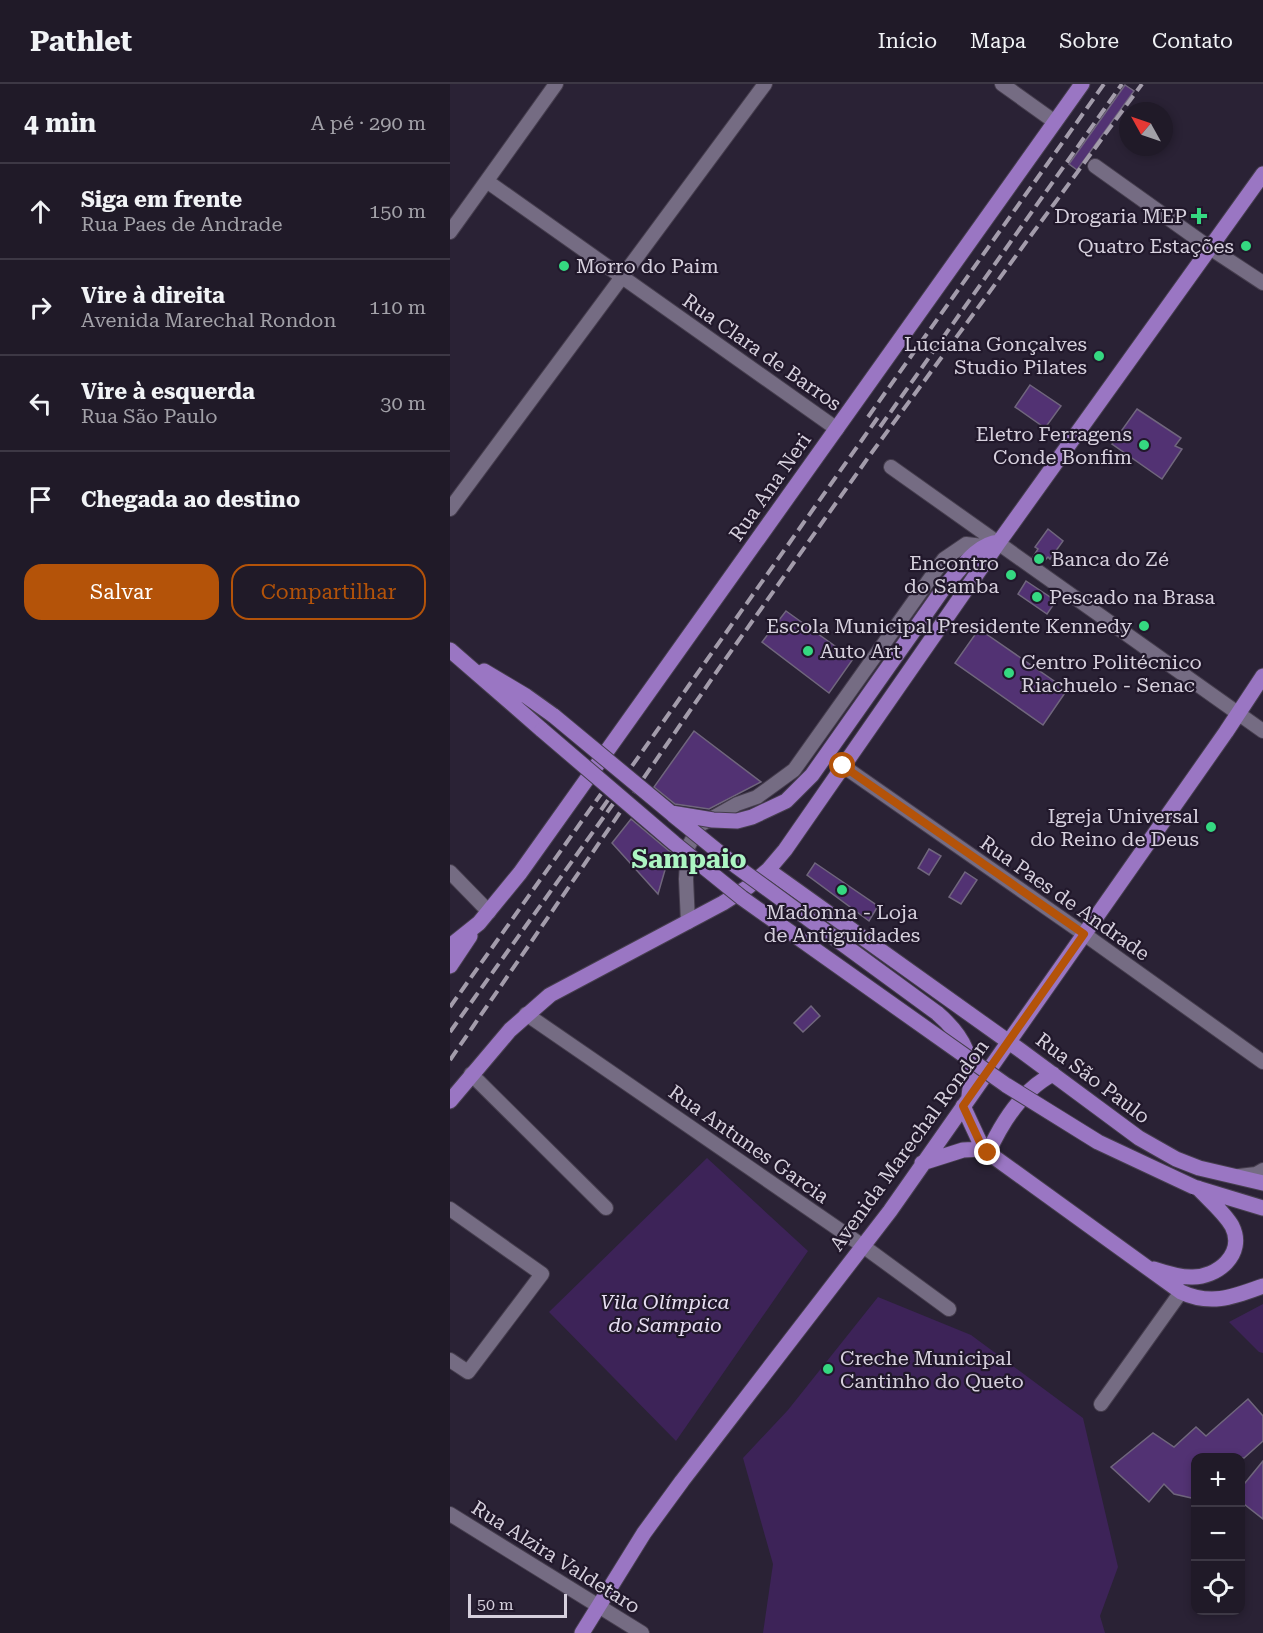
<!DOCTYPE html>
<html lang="pt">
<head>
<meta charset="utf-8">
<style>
	body { margin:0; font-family:"Roboto Serif",serif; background:#282330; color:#f1f3f6 }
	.controls { position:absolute; right:18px; bottom:18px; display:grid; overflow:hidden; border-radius:12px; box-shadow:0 3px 9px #0003 }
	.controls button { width:54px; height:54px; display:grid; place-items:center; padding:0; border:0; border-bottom:2px solid #3d3845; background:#201a28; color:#f1f3f6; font:30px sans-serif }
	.compass { position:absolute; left:669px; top:18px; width:54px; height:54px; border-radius:50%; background:#201a28; box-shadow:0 3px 9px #0003; rotate:310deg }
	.scale { position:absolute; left:18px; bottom:15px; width:99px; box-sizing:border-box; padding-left:6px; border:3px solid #d6d0dd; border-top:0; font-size:16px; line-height:21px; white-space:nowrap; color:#d6d0dd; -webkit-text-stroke:4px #21182b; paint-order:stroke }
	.stop { position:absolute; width:18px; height:18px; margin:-14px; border:4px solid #b45309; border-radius:50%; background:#fff }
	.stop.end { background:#b45309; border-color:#fff; box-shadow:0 2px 6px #0008 }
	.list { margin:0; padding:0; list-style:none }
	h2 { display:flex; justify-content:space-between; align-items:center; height:78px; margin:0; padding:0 24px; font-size:26px }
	h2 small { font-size:20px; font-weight:400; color:#a2a1a8 }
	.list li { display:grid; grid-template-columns:39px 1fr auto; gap:18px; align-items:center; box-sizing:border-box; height:96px; padding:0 24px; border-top:2px solid #3d3845 }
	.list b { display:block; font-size:22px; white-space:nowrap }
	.list p { margin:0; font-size:20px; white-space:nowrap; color:#a2a1a8 }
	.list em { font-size:20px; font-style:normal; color:#a2a1a8 }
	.actions { display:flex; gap:12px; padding:18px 24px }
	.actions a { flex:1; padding:14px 0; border:2px solid #b45309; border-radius:18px; text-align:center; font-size:21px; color:#b45309 }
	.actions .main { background:#b45309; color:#fff }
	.icon { flex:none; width:33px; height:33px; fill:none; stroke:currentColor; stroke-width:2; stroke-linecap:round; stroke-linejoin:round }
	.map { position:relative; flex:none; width:813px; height:1549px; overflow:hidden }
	header { display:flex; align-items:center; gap:36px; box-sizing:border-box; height:84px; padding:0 30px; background:#201a28; border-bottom:2px solid #3d3845 }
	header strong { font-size:28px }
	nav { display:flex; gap:33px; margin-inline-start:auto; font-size:21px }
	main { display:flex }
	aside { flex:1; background:#201a28 }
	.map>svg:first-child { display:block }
	.green { fill:#3d2358 }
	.building { fill:#523273; stroke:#70667d; stroke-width:1.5 }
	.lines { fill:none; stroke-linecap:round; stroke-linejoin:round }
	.minor-casing { stroke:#463e4e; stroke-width:16 }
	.major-casing { stroke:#463e4e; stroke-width:17 }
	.minor { stroke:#756c83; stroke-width:14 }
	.major { stroke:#9a76c3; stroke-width:15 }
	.rail { stroke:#a39cab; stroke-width:4; stroke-dasharray:12 6; stroke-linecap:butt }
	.major-bridge-casing { stroke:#463e4e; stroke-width:17; stroke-linecap:butt }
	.major-bridge { stroke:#9a76c3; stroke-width:15 }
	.route { stroke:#b45309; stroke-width:8 }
	.poi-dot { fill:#35d881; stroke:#21182b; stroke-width:2 }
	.labels { text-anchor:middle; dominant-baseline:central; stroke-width:4.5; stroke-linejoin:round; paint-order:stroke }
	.poi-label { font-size:20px; fill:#d6d0dd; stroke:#21182b; text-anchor:end }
	.street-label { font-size:20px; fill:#d6d0dd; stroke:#21182b }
	.park-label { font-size:20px; font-style:italic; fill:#e7dff2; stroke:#21182b }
	.district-label { font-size:26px; font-weight:bold; fill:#acf5c3; stroke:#21182b }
</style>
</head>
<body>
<header>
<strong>Pathlet</strong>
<nav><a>Início</a><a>Mapa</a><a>Sobre</a><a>Contato</a></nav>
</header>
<main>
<aside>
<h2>4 min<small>A pé · 290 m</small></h2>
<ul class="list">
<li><svg class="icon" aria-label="ahead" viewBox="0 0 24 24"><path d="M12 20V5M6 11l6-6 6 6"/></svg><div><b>Siga em frente</b><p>Rua Paes de Andrade</p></div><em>150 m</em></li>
<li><svg class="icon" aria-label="right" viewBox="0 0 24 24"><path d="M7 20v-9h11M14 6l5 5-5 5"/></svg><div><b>Vire à direita</b><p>Avenida Marechal Rondon</p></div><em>110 m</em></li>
<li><svg class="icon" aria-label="left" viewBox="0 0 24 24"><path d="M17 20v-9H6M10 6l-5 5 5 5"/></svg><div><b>Vire à esquerda</b><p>Rua São Paulo</p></div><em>30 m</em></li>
<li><svg class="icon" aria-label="arrive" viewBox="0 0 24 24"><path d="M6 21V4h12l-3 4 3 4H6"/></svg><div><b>Chegada ao destino</b></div></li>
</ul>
<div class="actions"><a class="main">Salvar</a><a>Compartilhar</a></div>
</aside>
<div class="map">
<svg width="813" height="1549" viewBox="0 0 813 1549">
	<rect width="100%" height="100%" fill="#2a2235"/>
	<path class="green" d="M 257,1074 L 358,1167 L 226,1357 L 99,1228 Z
		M 428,1213 L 521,1251 L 633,1334 L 668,1483 L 650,1532 L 655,1549 L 313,1549 L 323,1480 L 293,1374 L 338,1326 Z
		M 813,1220 L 813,1269 L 809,1268 L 779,1238 Z"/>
	<path class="building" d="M 675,1 L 684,7 L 627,86 L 619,80 Z
		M 580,301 L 611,322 L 595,344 L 565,323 Z
		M 687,325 L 731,354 L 725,362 L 732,365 L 712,395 L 662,360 Z
		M 598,445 L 613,457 L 600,475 L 598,473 L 592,479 L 583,473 L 588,465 L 585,463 Z
		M 576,497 L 606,517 L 597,530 L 568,510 Z
		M 336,527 L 403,575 L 379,609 L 312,558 Z
		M 529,545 L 617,606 L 593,641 L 505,579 Z
		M 244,647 L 311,698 L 259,725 L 225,720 L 204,703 Z
		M 181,735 L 225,772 L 227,783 L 217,779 L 208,810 L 162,759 Z
		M 479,765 L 491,772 L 479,791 L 468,784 Z
		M 365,779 L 428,822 L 419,837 L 357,791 Z
		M 515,788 L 527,796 L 511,820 L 499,813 Z
		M 361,922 L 370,932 L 353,948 L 344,939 Z
		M 798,1315 L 813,1332 L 813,1357 L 794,1374 L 746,1374 L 746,1415 L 724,1410 L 714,1400 L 699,1418 L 661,1383 L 703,1349 L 724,1363 L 746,1343 L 756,1352 Z
		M 813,1377 L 813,1435 L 790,1417 L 790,1405 Z"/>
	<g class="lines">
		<defs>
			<path id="minor" d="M 552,0 L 605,38
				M 645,82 L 760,164 L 813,199
				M 38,98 L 387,345
				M 0,148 L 106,0
				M 441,383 L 813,647
				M 0,425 L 315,0
				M 393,682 L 634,850 L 813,978
				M 0,788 L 39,828
				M 238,838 L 236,795 L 238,763 L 250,741 L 287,720 L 307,713 L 344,686 L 494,475 L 516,460 L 533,462
				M 76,930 L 413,1162 L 499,1225
				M 21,990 L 156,1124
				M 789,1092 L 806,1090 L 813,1086
				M 0,1125 L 92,1190 L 18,1288 L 0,1276
				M 651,1320 L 731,1208
				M 0,1430 L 192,1549"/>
			<path id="major" d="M 496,501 C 511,485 526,460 549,458
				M 0,566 L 92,646
				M 34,587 L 76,612 L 104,632
				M 318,786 L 570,966 L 689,1054 L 726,1075 L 749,1084 L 813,1099
				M 0,862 L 29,839 L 70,789 L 632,0
				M 0,882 L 20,852
				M 487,929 C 515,953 525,975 519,1012
				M 0,1017 L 60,946 L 100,911 L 273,819 L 298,803 L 318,786 L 335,766 L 549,458 L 813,90
				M 513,1022 L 533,1065 L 731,1208 C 761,1222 783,1213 813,1202
				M 538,1069 C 552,1038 572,1006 603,990
				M 472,1079 L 513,1066 L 533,1065
				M 750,1105 L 813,1124
				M 704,1185 C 716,1189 728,1193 741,1193 C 767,1194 796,1170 782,1142 C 774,1128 759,1116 748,1104
				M 132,1549 L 194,1449 L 232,1397 L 440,1127 L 776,648 L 813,592"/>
		</defs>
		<use href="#minor" class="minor-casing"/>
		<use href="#major" class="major-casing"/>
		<use href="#minor" class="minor"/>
		<use href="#major" class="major"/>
		<path class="rail" d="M 418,333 L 654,0
			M 430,343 L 672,0
			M 151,726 L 431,329
			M 0,923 L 151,710
			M 0,948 L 163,720
			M 0,976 L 272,580 L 420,371 L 692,0"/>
		<defs>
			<path id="major-bridge" d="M 104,632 L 221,729 L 263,736 L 287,737 L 302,733 L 336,717 L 362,691 L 496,501
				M 92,646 L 224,759 L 292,814 L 556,1001 L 648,1058 L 744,1103
				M 223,731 L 286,782 L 487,929"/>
		</defs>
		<use href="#major-bridge" class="major-bridge-casing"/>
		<use href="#major-bridge" class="major-bridge"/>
	</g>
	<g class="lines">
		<path class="route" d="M 393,682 L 634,850 L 513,1022 L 533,1065 L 538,1069"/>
	</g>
	<g class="poi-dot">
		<path d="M746 123h6v6h6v6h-6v6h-6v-6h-6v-6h6z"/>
		<circle cx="796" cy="162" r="6"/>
		<circle cx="114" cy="182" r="6"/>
		<circle cx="649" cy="272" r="6"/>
		<circle cx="694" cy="361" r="6"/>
		<circle cx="589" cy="475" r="6"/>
		<circle cx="561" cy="491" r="6"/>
		<circle cx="587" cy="513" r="6"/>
		<circle cx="694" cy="542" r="6"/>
		<circle cx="358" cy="567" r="6"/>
		<circle cx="559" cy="589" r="6"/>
		<circle cx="761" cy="743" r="6"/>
		<circle cx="392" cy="806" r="6"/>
		<circle cx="378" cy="1285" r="6"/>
	</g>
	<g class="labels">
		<g class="poi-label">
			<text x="737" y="132">Drogaria MEP</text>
			<text x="784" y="162">Quatro Estações</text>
			<text x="126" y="182" text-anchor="start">Morro do Paim</text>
			<text x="637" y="260">Luciana Gonçalves<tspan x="637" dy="23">Studio Pilates</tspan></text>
			<text x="682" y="350">Eletro Ferragens<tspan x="682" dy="23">Conde Bonfim</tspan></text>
			<text x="601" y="475" text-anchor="start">Banca do Zé</text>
			<text x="549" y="479">Encontro<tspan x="549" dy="23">do Samba</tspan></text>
			<text x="599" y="513" text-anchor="start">Pescado na Brasa</text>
			<text x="682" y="542">Escola Municipal Presidente Kennedy</text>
			<text x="370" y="567" text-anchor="start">Auto Art</text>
			<text x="571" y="578" text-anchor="start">Centro Politécnico<tspan x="571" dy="23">Riachuelo - Senac</tspan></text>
			<text x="749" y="732">Igreja Universal<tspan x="749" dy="23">do Reino de Deus</tspan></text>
			<text x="392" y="828" text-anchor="middle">Madonna - Loja<tspan x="392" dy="23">de Antiguidades</tspan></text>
			<text x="390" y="1274" text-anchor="start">Creche Municipal<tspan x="390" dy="23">Cantinho do Queto</tspan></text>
		</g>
		<g class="street-label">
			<text transform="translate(312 268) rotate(35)">Rua Clara de Barros</text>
			<text transform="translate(320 403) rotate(-55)">Rua Ana Neri</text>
			<text transform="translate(615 814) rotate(35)">Rua Paes de Andrade</text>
			<text transform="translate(643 994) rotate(37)">Rua São Paulo</text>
			<text transform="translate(299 1060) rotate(35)">Rua Antunes Garcia</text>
			<text transform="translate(459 1061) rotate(-54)">Avenida Marechal Rondon</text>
			<text transform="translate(106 1473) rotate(32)">Rua Alzira Valdetaro</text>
		</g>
		<g class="park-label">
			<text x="215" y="1218">Vila Olímpica<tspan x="215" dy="23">do Sampaio</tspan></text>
		</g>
		<g class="district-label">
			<text x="239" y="775">Sampaio</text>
		</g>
	</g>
</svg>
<div class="controls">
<button>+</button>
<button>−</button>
<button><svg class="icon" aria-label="locate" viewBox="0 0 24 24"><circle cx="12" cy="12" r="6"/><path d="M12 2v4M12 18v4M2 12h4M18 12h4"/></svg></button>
</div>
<svg class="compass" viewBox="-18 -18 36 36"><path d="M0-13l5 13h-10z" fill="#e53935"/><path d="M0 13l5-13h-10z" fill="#a2a1a8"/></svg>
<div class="scale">50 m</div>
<div class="stop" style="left:393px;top:682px"></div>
<div class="stop end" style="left:538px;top:1069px"></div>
</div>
</main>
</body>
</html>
